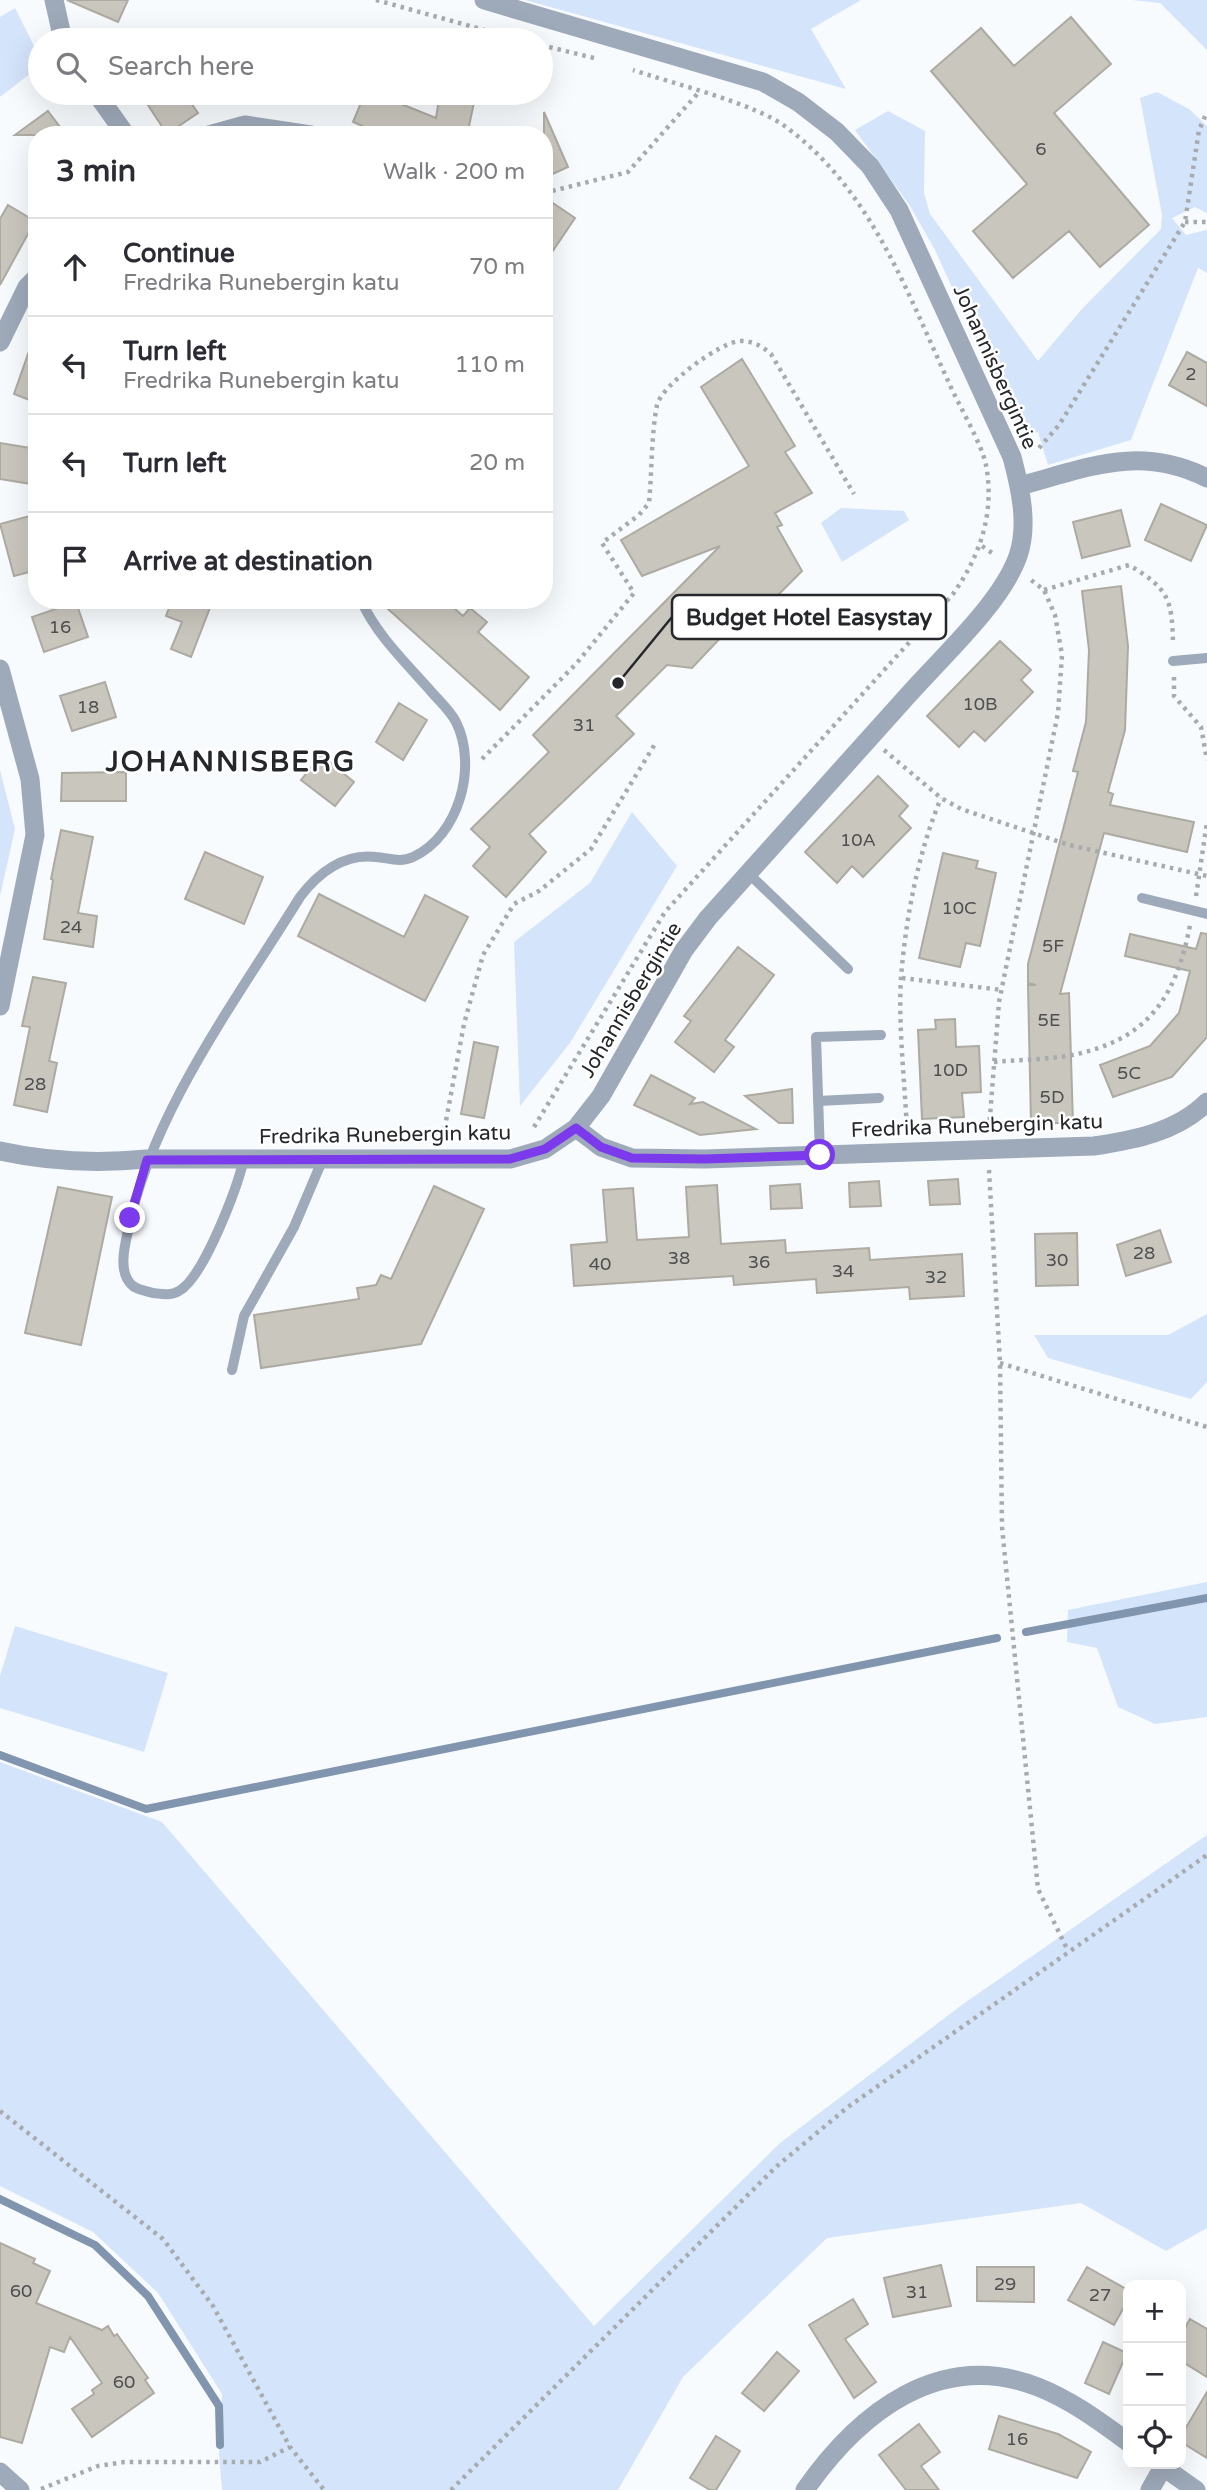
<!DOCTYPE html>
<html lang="en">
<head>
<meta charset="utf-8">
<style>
	body { margin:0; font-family:"Varela Round",sans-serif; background:#f7f7f7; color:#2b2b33 }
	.controls { position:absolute; right:21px; bottom:21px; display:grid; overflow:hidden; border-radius:14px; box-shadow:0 7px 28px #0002 }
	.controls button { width:63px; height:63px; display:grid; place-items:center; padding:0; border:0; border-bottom:2px solid #e1e1e2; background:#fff; color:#2b2b33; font:35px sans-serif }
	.stop { position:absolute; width:21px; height:21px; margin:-16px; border:5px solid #7c3aed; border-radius:50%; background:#fff }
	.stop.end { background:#7c3aed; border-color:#fff; box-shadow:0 2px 7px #0008 }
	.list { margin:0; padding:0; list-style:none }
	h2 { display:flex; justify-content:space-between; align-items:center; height:91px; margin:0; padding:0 28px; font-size:30px }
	h2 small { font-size:23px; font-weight:400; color:#7c7c81 }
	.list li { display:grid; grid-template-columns:46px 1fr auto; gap:21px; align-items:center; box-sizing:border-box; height:98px; padding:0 28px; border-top:2px solid #e1e1e2 }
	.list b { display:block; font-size:26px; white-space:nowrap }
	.list p { margin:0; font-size:23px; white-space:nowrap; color:#7c7c81 }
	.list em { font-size:23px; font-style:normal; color:#7c7c81 }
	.icon { flex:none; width:38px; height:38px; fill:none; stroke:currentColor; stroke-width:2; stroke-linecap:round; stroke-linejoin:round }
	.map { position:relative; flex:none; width:1207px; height:2490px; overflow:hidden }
	.search { position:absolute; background:#fff; box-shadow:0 7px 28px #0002; left:28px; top:28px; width:525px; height:77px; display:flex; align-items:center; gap:18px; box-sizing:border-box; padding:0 24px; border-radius:38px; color:#7c7c81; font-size:26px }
	.panel { position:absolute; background:#fff; box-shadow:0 7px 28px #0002; left:28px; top:126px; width:525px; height:483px; border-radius:28px }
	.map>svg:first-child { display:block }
	.green { fill:#d4e4fa }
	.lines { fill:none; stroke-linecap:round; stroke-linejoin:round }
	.stream { stroke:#8295ae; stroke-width:8 }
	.building { fill:#c9c6be; stroke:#adaaa2; stroke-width:2 }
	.path { stroke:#a8abae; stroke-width:4.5; stroke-dasharray:3.5 5; stroke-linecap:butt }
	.service { stroke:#9ea9b9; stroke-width:10 }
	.minor { stroke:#9ea9b9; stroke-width:19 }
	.route { stroke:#7c3aed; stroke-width:9 }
	.labels { text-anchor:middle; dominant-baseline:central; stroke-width:5; stroke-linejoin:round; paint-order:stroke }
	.number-label { font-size:18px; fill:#4e4f4f }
	.street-label { font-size:21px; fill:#25272a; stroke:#fff }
	.district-label { font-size:28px; font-weight:bold; letter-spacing:2px; fill:#25272a; stroke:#fff }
	.leader { fill:none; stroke:#25272a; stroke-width:2.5 }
	.callout-dot { fill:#25272a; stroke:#fff; stroke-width:2.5 }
	.callout { fill:#fff; stroke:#25272a; stroke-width:2.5 }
	.callout-label { font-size:23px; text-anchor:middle; font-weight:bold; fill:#25272a }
</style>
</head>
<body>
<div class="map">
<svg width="1207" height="2490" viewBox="0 0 1207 2490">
	<rect width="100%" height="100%" fill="#f8fbfe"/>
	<path class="green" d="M 525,0 L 861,0 L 811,29 L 846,89 Z
		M 1132,0 L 1207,0 L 1207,50 L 1160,3 Z
		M 15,8 L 40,58 L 40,66 L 0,97 L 0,17 Z
		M 1157,92 L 1189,109 L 1207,126 L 1207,213 L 1195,207 L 1172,218 L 1186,235 L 1207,230 L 1207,273 L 1198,268 L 1131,440 L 1048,465 L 1038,432 L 1020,436 L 935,250 L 910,206 L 855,130 L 888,111 L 925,131 L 924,193 L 930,214 L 1038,361 L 1081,310 L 1161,229 L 1162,215 L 1140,98 Z
		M 841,508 L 904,511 L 909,520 L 842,562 L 821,523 Z
		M 0,770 L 15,829 L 0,896 Z
		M 632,812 L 677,866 L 570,1043 L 520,1106 L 514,942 L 590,883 Z
		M 1207,1314 L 1207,1382 L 1191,1399 L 1048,1358 L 1034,1335 L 1168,1335 Z
		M 1207,1582 L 1207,1717 L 1155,1724 L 1118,1707 L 1097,1648 L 1067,1642 L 1068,1610 Z
		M 15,1626 L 168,1673 L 144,1752 L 0,1708 L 0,1676 Z
		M 0,1762 L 162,1822 L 594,2326 L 780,2143 L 963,2004 L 1207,1835 L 1207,2228 L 1166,2251 L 1081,2203 L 827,2238 L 683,2377 L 618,2490 L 222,2490 L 219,2454 L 222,2394 L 158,2293 L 93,2232 L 0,2186 Z"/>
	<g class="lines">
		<path class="stream" d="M 1026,1632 L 1207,1598
			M 0,1755 L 146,1809 L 997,1638
			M 0,2199 L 95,2245 L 148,2296 L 219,2406 L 220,2445"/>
	</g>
	<path class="building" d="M 67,0 L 128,0 L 118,22 Z
		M 1071,17 L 1111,64 L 1054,113 L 1149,225 L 1100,267 L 1069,231 L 1013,278 L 973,231 L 1027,184 L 931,71 L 981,28 L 1014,66 Z
		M 140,93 L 184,93 L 198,113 L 167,134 Z
		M 365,93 L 374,93 L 436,118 L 440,93 L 476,93 L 468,131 L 475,135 L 383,135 L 353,122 Z
		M 48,111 L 66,135 L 15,135 Z
		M 544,112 L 568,167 L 544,178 Z
		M 544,197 L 575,218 L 544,264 Z
		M 8,205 L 35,221 L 0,285 L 0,219 Z
		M 34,337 L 37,338 L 37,403 L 14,394 Z
		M 1187,352 L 1207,363 L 1207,406 L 1169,385 Z
		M 742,359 L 795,446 L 785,452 L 812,493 L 775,513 L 782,525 L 777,527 L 802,571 L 749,624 L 742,615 L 692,668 L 667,665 L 616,716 L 634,734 L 529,834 L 546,852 L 506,897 L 473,866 L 490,847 L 471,829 L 549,752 L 533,735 L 720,546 L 642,576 L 621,540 L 749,466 L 701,387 Z
		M 0,443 L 37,449 L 37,485 L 0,479 Z
		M 1161,504 L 1207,525 L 1191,561 L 1145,540 Z
		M 1121,510 L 1130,546 L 1082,558 L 1073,522 Z
		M 37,514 L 37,570 L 14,576 L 0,524 Z
		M 1121,586 L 1128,646 L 1125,730 L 1108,792 L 1113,794 L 1110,805 L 1194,822 L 1187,852 L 1104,833 L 1060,994 L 1069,993 L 1073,1123 L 1031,1123 L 1028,985 L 1036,985 L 1028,983 L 1028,964 L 1078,772 L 1073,771 L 1086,722 L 1089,650 L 1082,591 Z
		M 172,600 L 213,600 L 191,657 L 171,649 L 182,622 L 166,616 Z
		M 378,600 L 445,600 L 463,616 L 470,608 L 487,622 L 478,632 L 529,677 L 500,710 Z
		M 76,602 L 88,637 L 44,652 L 32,617 Z
		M 1000,641 L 1031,670 L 1021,680 L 1033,692 L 985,741 L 974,731 L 959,747 L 927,716 Z
		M 105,682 L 116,717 L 72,731 L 60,696 Z
		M 399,703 L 427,720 L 403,760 L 376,742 Z
		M 321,755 L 354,782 L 335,806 L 301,780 Z
		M 126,772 L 126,801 L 61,801 L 62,773 Z
		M 878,776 L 908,806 L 899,816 L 911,828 L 863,877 L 852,866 L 837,883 L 805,852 Z
		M 61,830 L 93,837 L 78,913 L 97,916 L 93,947 L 44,939 L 53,880 L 51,879 Z
		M 205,852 L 263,877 L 244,924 L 185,899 Z
		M 943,853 L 978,861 L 976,868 L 996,873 L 980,946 L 966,943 L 960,967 L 919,958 Z
		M 319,894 L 404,937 L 425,895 L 468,917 L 425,1001 L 298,936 Z
		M 1201,933 L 1207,934 L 1207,1037 L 1172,1077 L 1113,1097 L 1100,1065 L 1150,1046 L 1179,1013 L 1190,971 L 1125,956 L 1130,934 L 1196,949 Z
		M 738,947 L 774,975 L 725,1040 L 734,1047 L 714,1072 L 675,1042 L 691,1021 L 684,1016 Z
		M 33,977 L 66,983 L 49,1061 L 57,1063 L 47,1112 L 14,1105 L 30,1027 L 22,1026 Z
		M 955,1019 L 956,1047 L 979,1046 L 981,1092 L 962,1093 L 964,1117 L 922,1119 L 918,1030 L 936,1029 L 935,1020 Z
		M 474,1042 L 498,1047 L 484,1118 L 461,1114 Z
		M 651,1075 L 695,1098 L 690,1104 L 703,1102 L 756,1129 L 700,1135 L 634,1105 Z
		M 792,1089 L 793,1123 L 779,1123 L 745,1096 Z
		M 958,1179 L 960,1204 L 930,1205 L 928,1181 Z
		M 879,1181 L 881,1206 L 850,1207 L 849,1183 Z
		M 800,1184 L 802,1208 L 771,1209 L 770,1186 Z
		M 717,1185 L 721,1244 L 785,1240 L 786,1253 L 869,1248 L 870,1260 L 962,1254 L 964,1296 L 910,1299 L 909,1287 L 817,1293 L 816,1279 L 734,1285 L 733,1276 L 574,1286 L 571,1245 L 607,1242 L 603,1190 L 633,1188 L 637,1240 L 689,1237 L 686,1187 Z
		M 434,1186 L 484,1209 L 421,1344 L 261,1368 L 254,1315 L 359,1299 L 357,1288 L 376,1285 L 381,1275 L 391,1279 Z
		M 58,1187 L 112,1197 L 81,1345 L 25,1333 Z
		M 1160,1230 L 1171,1262 L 1126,1276 L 1117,1245 Z
		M 1077,1233 L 1078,1285 L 1036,1286 L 1035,1234 Z
		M 0,2243 L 35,2259 L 33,2263 L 50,2271 L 36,2303 L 102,2330 L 108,2326 L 114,2336 L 117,2334 L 148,2378 L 145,2380 L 154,2393 L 92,2437 L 72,2409 L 94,2394 L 92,2390 L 102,2383 L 70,2337 L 64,2352 L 50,2347 L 22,2443 L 0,2437 Z
		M 941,2265 L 951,2306 L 893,2317 L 884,2278 Z
		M 977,2267 L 1034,2267 L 1034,2302 L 977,2301 Z
		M 1087,2267 L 1128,2290 L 1128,2300 L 1114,2325 L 1068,2300 Z
		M 853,2299 L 868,2324 L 845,2339 L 876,2382 L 854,2398 L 809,2325 Z
		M 1190,2319 L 1207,2329 L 1207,2377 L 1181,2361 L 1181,2335 Z
		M 1103,2342 L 1127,2353 L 1109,2394 L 1085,2383 Z
		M 777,2352 L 799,2371 L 764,2411 L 742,2393 Z
		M 1207,2392 L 1207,2458 L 1181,2442 L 1181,2436 Z
		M 999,2416 L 1058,2434 L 1091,2452 L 1077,2478 L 989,2449 Z
		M 919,2424 L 940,2452 L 921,2466 L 939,2490 L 906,2490 L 879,2455 Z
		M 716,2436 L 740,2451 L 716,2490 L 710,2490 L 690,2478 Z"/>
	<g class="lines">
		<path class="path" d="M 376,0 L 521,40
			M 541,45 L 594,58
			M 544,193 L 628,172 L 699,92
			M 1185,222 L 1207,222
			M 1039,448 L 1059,425 L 1185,222 L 1199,130 L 1207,112
			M 982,546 L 995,555
			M 1044,590 L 1129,565 C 1169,589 1172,599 1173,644
			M 1174,677 L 1174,696 L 1201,727 L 1207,760
			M 884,750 L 941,798 L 961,809 L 1069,845 L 1207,876
			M 482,759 L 576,664 L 634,593 L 602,543 L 639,515 L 649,503 C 652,472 651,436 657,405 C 662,385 721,341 741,341 C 753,341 762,346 771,354 L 854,494
			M 1196,896 L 1207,822
			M 902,978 L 1002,990
			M 994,1062 C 1024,1059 1057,1060 1085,1052 C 1153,1035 1178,989 1190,925
			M 534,1127 L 665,912 L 953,594 C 980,556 995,513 986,465 C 982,444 958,404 949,383 C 906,290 871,190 786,127 C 754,103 674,84 633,70
			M 989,1129 L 999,1002 L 1058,713 L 1062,655 L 1055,615 L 1044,590 L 1031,580
			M 907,1133 C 905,1082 898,1027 901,977 C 906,917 918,853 941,798
			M 443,1137 L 464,1024 L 483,955 L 514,904 L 539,891 L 591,849 L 655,744
			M 989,1170 L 1000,1363 L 1002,1527 L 1038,1889 L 1068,1951
			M 1000,1363 L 1207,1427
			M 0,2111 L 163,2239 L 213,2306 L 290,2447 L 324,2490
			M 41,2489 L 98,2466 L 124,2462 L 260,2462 L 290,2447
			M 451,2490 L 777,2166 L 848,2107 L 1207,1855"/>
		<path class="service" d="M 1173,661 L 1207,658
			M 748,873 L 848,969
			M 1142,898 L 1207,914
			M 818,1101 L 879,1098
			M 820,1155 L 816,1037 L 881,1035
			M 244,1159 C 237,1188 204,1277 179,1291 C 171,1296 162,1294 153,1293 C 147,1291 138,1290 133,1286 C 118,1274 124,1248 128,1231 C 151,1113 237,999 300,897 C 318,873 344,853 376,857 C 389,858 400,863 413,857 C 459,836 478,766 456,722 C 450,710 438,700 429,689 C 406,663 375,633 361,600
			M 232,1370 L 244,1316 L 294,1227 L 322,1161"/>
		<path class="minor" d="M 54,0 L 63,40
			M 96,93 L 126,135
			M 209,135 L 245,125 L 311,135
			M 0,342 L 27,287 L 37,277
			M 1019,486 C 1088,468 1138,444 1207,478
			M 0,669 L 30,779 L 35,835 L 0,1006
			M 576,1128 L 601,1147 L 632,1158 L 705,1159 L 1094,1146 C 1134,1140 1177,1132 1207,1102
			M 0,1151 C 50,1162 96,1164 147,1159 L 510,1159 L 545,1149 L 576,1128 L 601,1096 L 684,950 L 708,918 C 775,843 842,768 910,693 C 943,656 1002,602 1018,556 C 1029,525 1020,487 1012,457 L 899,210 L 870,166 L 837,132 L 798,102 L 763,82 L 484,0
			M 1159,2464 L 1196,2490
			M 0,2472 L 20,2490
			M 805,2490 C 858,2414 939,2348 1038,2387 C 1071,2400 1099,2421 1128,2442
			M 1150,2490 L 1163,2467"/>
	</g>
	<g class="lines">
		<path class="route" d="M 130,1218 L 147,1160 L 510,1159 L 545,1149 L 576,1128 L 601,1147 L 632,1158 L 705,1159 L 820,1155"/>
	</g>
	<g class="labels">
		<g class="number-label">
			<text x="1041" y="149">6</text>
			<text x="1191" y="374">2</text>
			<text x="60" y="627">16</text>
			<text x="980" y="704">10B</text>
			<text x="88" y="707">18</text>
			<text x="584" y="725">31</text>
			<text x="858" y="840">10A</text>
			<text x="959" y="908">10C</text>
			<text x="71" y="927">24</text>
			<text x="1053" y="946">5F</text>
			<text x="1049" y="1020">5E</text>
			<text x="950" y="1070">10D</text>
			<text x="1129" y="1073">5C</text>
			<text x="35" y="1084">28</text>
			<text x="1052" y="1097">5D</text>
			<text x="1144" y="1253">28</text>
			<text x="679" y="1258">38</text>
			<text x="1057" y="1260">30</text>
			<text x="759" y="1262">36</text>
			<text x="600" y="1264">40</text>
			<text x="843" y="1271">34</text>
			<text x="936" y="1277">32</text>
			<text x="1005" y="2284">29</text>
			<text x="21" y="2291">60</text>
			<text x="917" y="2292">31</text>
			<text x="1100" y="2295">27</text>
			<text x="124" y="2382">60</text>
			<text x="1017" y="2439">16</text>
		</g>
		<g class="street-label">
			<text transform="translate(995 367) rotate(66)">Johannisbergintie</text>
			<text transform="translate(631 1000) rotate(-59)">Johannisbergintie</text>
			<text transform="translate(977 1126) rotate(-2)">Fredrika Runebergin katu</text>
			<text transform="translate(385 1135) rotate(-1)">Fredrika Runebergin katu</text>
		</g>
		<g class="district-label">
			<text x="231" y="762">JOHANNISBERG</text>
		</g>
	</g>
	<path class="leader" d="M618 683L672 617"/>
	<circle class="callout-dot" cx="618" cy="683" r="7"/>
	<rect class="callout" x="672" y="595" width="274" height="44" rx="7"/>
	<g class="callout-label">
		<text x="809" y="625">Budget Hotel Easystay</text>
	</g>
</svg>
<div class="controls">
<button>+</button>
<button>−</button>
<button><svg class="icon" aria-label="locate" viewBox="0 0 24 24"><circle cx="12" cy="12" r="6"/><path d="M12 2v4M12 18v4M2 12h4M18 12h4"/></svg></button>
</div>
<div class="stop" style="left:820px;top:1155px"></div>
<div class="stop end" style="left:130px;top:1218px"></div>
<div class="search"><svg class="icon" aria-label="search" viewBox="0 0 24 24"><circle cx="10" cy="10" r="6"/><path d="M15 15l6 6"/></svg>Search here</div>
<section class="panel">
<h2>3 min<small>Walk · 200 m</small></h2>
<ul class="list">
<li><svg class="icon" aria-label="ahead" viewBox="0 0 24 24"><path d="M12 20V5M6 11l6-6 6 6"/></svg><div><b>Continue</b><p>Fredrika Runebergin katu</p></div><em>70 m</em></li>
<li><svg class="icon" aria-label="left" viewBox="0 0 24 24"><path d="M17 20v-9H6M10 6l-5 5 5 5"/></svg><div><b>Turn left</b><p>Fredrika Runebergin katu</p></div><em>110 m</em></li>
<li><svg class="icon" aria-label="left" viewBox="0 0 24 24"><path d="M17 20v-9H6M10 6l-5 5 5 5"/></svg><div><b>Turn left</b></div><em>20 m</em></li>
<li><svg class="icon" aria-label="arrive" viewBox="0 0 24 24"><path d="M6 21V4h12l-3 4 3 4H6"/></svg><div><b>Arrive at destination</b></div></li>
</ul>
</section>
</div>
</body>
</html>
